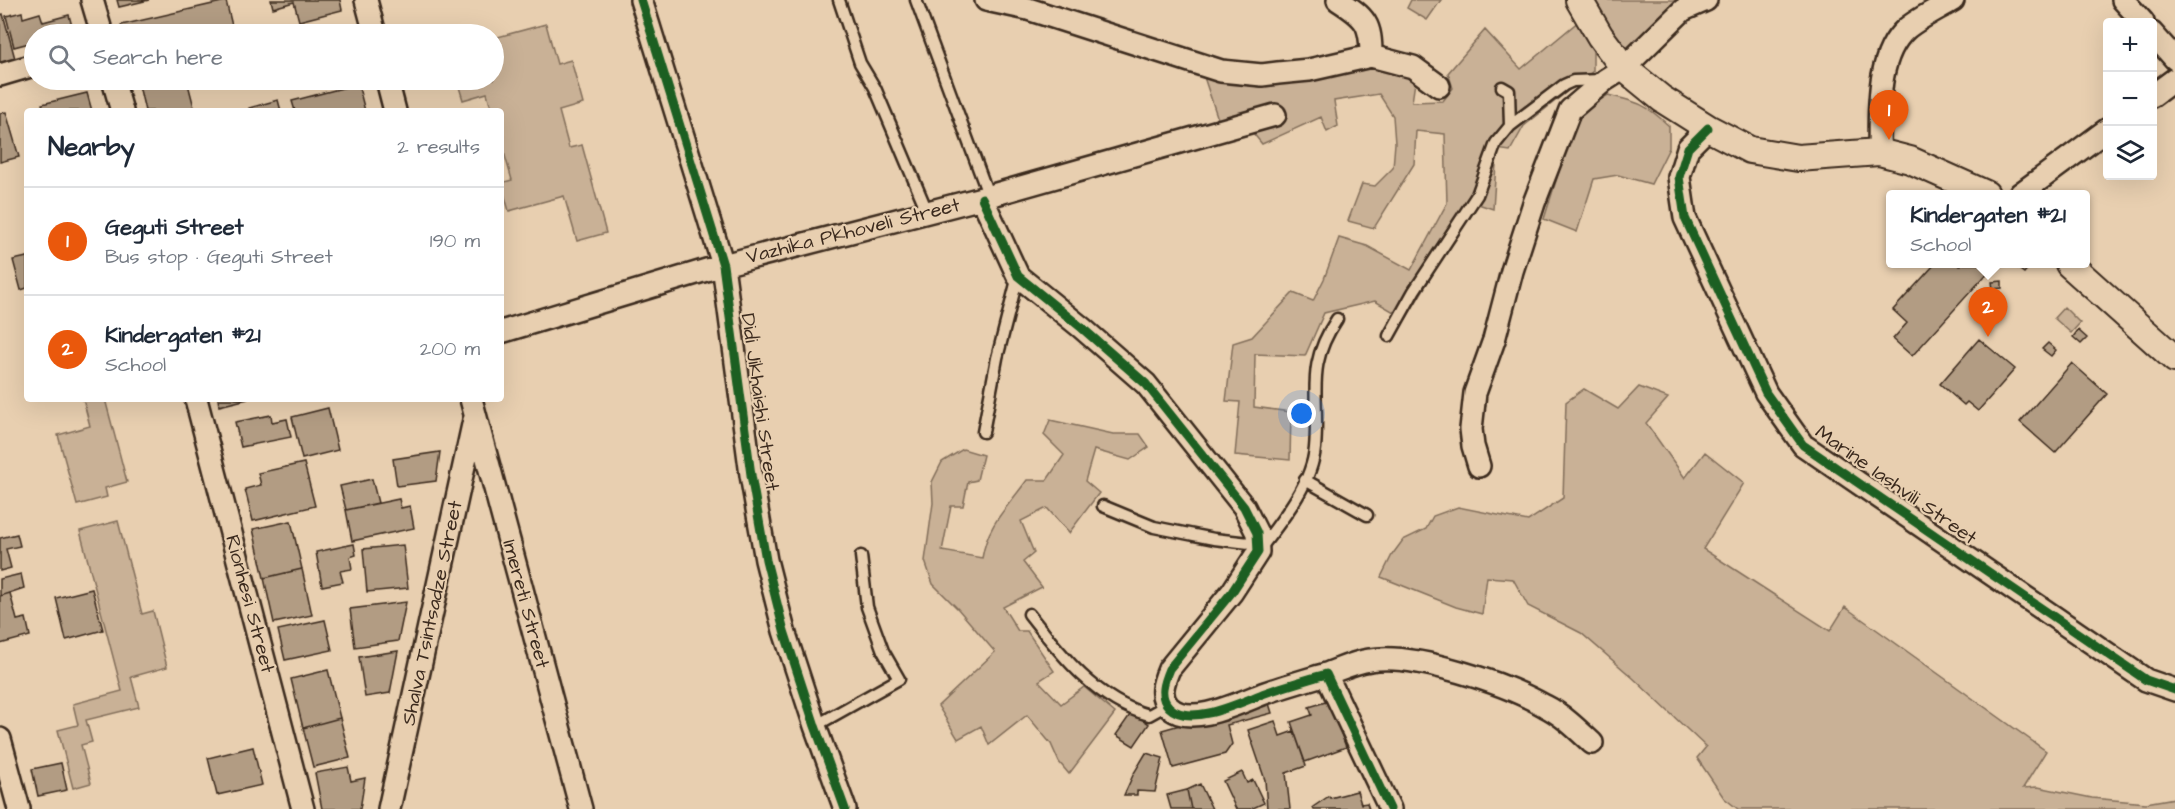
<!DOCTYPE html>
<html lang="en">
<head>
<meta charset="utf-8">
<style>
	body { margin:0; font-family:"Architects Daughter",sans-serif; background:#f6f6f7; color:#1f2937 }
	.controls { position:absolute; right:18px; top:18px; display:grid; overflow:hidden; border-radius:6px; box-shadow:0 6px 24px #0002 }
	.controls button { width:54px; height:54px; display:grid; place-items:center; padding:0; border:0; border-bottom:2px solid #e0e1e3; background:#fff; color:#1f2937; font:30px sans-serif }
	.you { position:absolute; left:1302px; top:414px; width:21px; height:21px; margin:-15px; border:4px solid #fff; border-radius:50%; background:#1a73e8; box-shadow:0 0 0 9px #1a73e833 }
	.badge { display:grid; place-items:center; width:39px; height:39px; border-radius:50%; background:#ea580c; color:#fff; font-size:20px; font-weight:700 }
	.pin { position:absolute; translate:-50% -50px; filter:drop-shadow(0 2px 3px #0008) }
	.pin::after { content:''; position:absolute; top:32px; width:21px; height:18px; background:inherit; clip-path:polygon(0 0,100% 0,50% 100%) }
	.popup { position:absolute; left:1886px; top:190px; width:204px; height:78px; box-sizing:border-box; display:grid; place-content:center; border-radius:6px; background:#fff; filter:drop-shadow(0 2px 4px #0005); font-size:20px; white-space:nowrap; color:#747a83 }
	.popup b { font-size:22px; color:#1f2937 }
	.popup::after { content:''; position:absolute; left:50%; top:100%; margin-left:-12px; border:12px solid transparent; border-top-color:#fff }
	.list { margin:0; padding:0; list-style:none }
	h2 { display:flex; justify-content:space-between; align-items:center; height:78px; margin:0; padding:0 24px; font-size:26px }
	h2 small { font-size:20px; font-weight:400; color:#747a83 }
	.list li { display:grid; grid-template-columns:39px 1fr auto; gap:18px; align-items:center; box-sizing:border-box; height:108px; padding:0 24px; border-top:2px solid #e0e1e3 }
	.list b { display:block; font-size:22px; white-space:nowrap }
	.list p { margin:0; font-size:20px; white-space:nowrap; color:#747a83 }
	.list em { font-size:20px; font-style:normal; color:#747a83 }
	.icon { flex:none; width:33px; height:33px; fill:none; stroke:currentColor; stroke-width:2; stroke-linecap:round; stroke-linejoin:round }
	.map { position:relative; flex:none; width:2175px; height:809px; overflow:hidden }
	.search { position:absolute; background:#fff; box-shadow:0 6px 24px #0002; left:24px; top:24px; width:480px; height:66px; display:flex; align-items:center; gap:15px; box-sizing:border-box; padding:0 21px; border-radius:33px; color:#747a83; font-size:22px }
	.panel { position:absolute; background:#fff; box-shadow:0 6px 24px #0002; left:24px; top:108px; width:480px; height:294px; border-radius:6px }
	.map>svg:first-child { display:block }
	.green { fill:#c9b196; stroke:#826e5a; stroke-width:1.5 }
	.building { fill:#b29c83; stroke:#3b2a1e; stroke-width:1.5 }
	.lines { fill:none; stroke-linecap:round; stroke-linejoin:round }
	.service-casing { stroke:#3b2a1e; stroke-width:15 }
	.minor-casing { stroke:#3b2a1e; stroke-width:26 }
	.tertiary-casing { stroke:#3b2a1e; stroke-width:30 }
	.service { stroke:#e8cfb0; stroke-width:10 }
	.minor { stroke:#e8cfb0; stroke-width:21 }
	.tertiary { stroke:#e8cfb0; stroke-width:26 }
	.cycleway-casing { stroke:#e8cfb0; stroke-width:13 }
	.cycleway { stroke:#1b5e20; stroke-width:9 }
	.labels { text-anchor:middle; dominant-baseline:central; stroke-width:4.5; stroke-linejoin:round; paint-order:stroke }
	.street-label { font-size:20px; fill:#3b2a1e; stroke:#e8cfb0 }
</style>
</head>
<body>
<div class="map">
<svg width="2175" height="809" viewBox="0 0 2175 809">
	<rect width="100%" height="100%" fill="#e8cfb0"/>
	<filter id="ink" filterUnits="userSpaceOnUse"><feTurbulence type="fractalNoise" baseFrequency=".0167" numOctaves="2"/><feDisplacementMap in="SourceGraphic" scale="12" xChannelSelector="R" yChannelSelector="G"/><feConvolveMatrix kernelMatrix="1 2 1 2 8 2 1 2 1" color-interpolation-filters="sRGB"/></filter>
	<g filter="url(#ink)">
		<path class="green" d="M 1411,0 L 1441,0 L 1427,20 L 1407,8 Z
			M 1589,0 L 1685,0 C 1663,14 1644,30 1628,52 L 1600,21 Z
			M 1579,21 L 1593,51 L 1593,71 L 1524,126 L 1510,151 L 1497,149 L 1493,209 L 1475,203 L 1406,319 L 1375,301 L 1324,313 L 1305,356 L 1255,354 L 1254,407 L 1291,412 L 1290,460 L 1235,455 L 1240,402 L 1226,401 L 1233,343 L 1252,337 L 1293,293 L 1313,301 L 1324,279 L 1339,238 L 1367,246 L 1411,270 L 1447,203 L 1445,134 L 1416,131 L 1414,164 L 1374,228 L 1348,221 L 1362,184 L 1375,186 L 1393,168 L 1395,143 L 1393,116 L 1379,94 L 1334,101 L 1338,126 L 1327,132 L 1321,117 L 1262,144 L 1253,133 L 1278,123 L 1219,122 L 1202,71 L 1324,76 L 1369,67 L 1393,69 L 1415,82 L 1412,102 L 1443,101 L 1453,88 L 1448,73 L 1485,30 L 1521,69 Z
			M 546,24 L 557,64 L 571,60 L 583,104 L 559,111 L 569,148 L 582,145 L 606,233 L 577,241 L 564,196 L 509,211 L 501,183 L 512,180 L 501,142 L 501,111 L 492,111 L 487,93 L 463,100 L 457,80 L 494,80 L 494,38 Z
			M 1608,95 C 1638,102 1646,104 1669,126 L 1669,148 L 1651,184 L 1618,175 L 1594,179 L 1577,232 L 1544,219 L 1577,114 Z
			M 2064,307 L 2080,323 L 2071,333 L 2054,318 Z
			M 1639,387 L 1668,398 L 1646,423 L 1685,478 L 1705,452 L 1744,483 L 1703,549 L 1830,631 L 1845,607 L 2046,751 L 2023,788 L 2038,787 L 2092,798 L 2146,803 L 2175,798 L 2175,809 L 1738,809 L 1724,798 L 1697,758 L 1706,747 L 1633,678 L 1581,633 L 1528,606 L 1513,579 L 1487,577 L 1482,614 L 1456,607 L 1381,577 L 1392,555 L 1403,540 L 1426,529 L 1433,516 L 1458,507 L 1528,521 L 1563,498 L 1566,402 L 1584,389 L 1618,409 Z
			M 83,399 L 105,399 L 127,482 L 105,488 L 107,497 L 77,505 L 58,435 L 90,426 Z
			M 1050,420 L 1113,434 L 1140,434 L 1149,447 L 1130,460 L 1094,450 L 1085,481 L 1099,493 L 1069,533 L 1047,508 L 1021,521 L 1034,553 L 1023,562 L 1042,587 L 1003,607 L 1018,631 L 1027,631 L 1054,671 L 1039,681 L 1061,704 L 1084,687 L 1115,713 L 1069,774 L 1059,762 L 1051,744 L 1027,715 L 989,745 L 981,726 L 958,739 L 938,706 L 995,652 L 958,609 L 933,584 L 925,561 L 933,503 L 932,482 L 942,462 L 963,449 L 983,455 L 977,480 L 968,482 L 963,506 L 951,506 L 942,551 L 982,558 C 988,523 1007,508 1027,480 L 1047,480 L 1064,455 L 1044,435 Z
			M 118,521 L 142,614 L 153,611 L 167,667 L 131,677 L 139,707 L 86,720 L 92,742 L 81,745 L 91,783 L 73,788 L 58,730 L 78,725 L 73,704 L 122,691 L 80,531 Z"/>
		<path class="building" d="M 117,0 L 149,0 L 119,7 Z
			M 271,0 L 340,0 L 342,10 L 299,21 L 294,2 L 273,8 Z
			M 226,1 L 234,34 L 205,34 L 204,30 L 186,34 L 123,34 L 121,25 Z
			M 22,12 L 23,18 L 40,13 L 43,22 L 69,15 L 74,34 L 34,34 L 34,47 L 33,42 L 14,47 L 6,16 Z
			M 3,14 L 17,66 L 0,71 L 0,15 Z
			M 347,27 L 349,34 L 317,34 Z
			M 144,80 L 187,80 L 195,111 L 145,111 L 138,81 Z
			M 358,84 L 365,111 L 295,111 L 292,101 Z
			M 87,93 L 92,111 L 44,111 L 42,104 Z
			M 278,100 L 281,111 L 249,111 L 249,108 Z
			M 6,112 L 19,157 L 0,162 L 0,113 Z
			M 27,257 L 27,288 L 21,290 L 13,260 Z
			M 1935,264 L 1957,264 L 1960,266 L 1962,264 L 1991,264 L 1994,266 L 1912,356 L 1893,339 L 1907,323 L 1893,310 Z
			M 2012,264 L 2029,264 L 2031,265 L 2024,273 Z
			M 2002,281 L 2002,288 L 1993,289 L 1992,282 Z
			M 2078,330 L 2087,338 L 2081,344 L 2073,337 Z
			M 1979,339 L 2015,369 L 1978,411 L 1967,402 L 1964,405 L 1940,384 Z
			M 2048,343 L 2056,350 L 2051,356 L 2042,349 Z
			M 2072,363 L 2107,394 L 2055,453 L 2020,422 Z
			M 218,399 L 248,399 L 219,406 Z
			M 328,408 L 338,450 L 302,459 L 292,417 Z
			M 271,415 L 272,422 L 287,419 L 291,437 L 241,447 L 235,422 Z
			M 440,452 L 436,481 L 397,486 L 393,459 Z
			M 304,463 L 315,506 L 253,521 L 245,489 L 261,485 L 258,473 Z
			M 372,479 L 378,503 L 346,510 L 340,486 Z
			M 399,499 L 401,508 L 410,506 L 414,528 L 352,541 L 346,510 Z
			M 291,521 L 302,569 L 264,578 L 253,529 Z
			M 17,534 L 20,546 L 6,549 L 11,568 L 0,571 L 0,538 Z
			M 354,544 L 356,555 L 350,557 L 352,569 L 340,571 L 343,582 L 322,586 L 316,552 Z
			M 403,545 L 408,588 L 367,592 L 363,549 Z
			M 302,569 L 312,615 L 274,623 L 264,578 Z
			M 21,574 L 24,588 L 0,596 L 0,579 Z
			M 92,589 L 103,630 L 66,640 L 56,598 Z
			M 10,593 L 17,620 L 26,618 L 30,636 L 0,644 L 0,596 Z
			M 406,602 L 398,641 L 355,647 L 350,609 Z
			M 325,620 L 332,650 L 285,660 L 278,630 Z
			M 398,651 L 390,693 L 365,697 L 359,657 Z
			M 328,670 L 340,718 L 303,728 L 291,679 Z
			M 1268,700 L 1272,713 L 1227,725 L 1232,744 L 1225,754 L 1173,768 L 1162,730 Z
			M 1329,701 L 1346,747 L 1305,762 L 1291,722 L 1312,715 L 1309,707 Z
			M 1132,712 L 1149,724 L 1134,746 L 1116,735 Z
			M 340,718 L 350,758 L 313,767 L 303,728 Z
			M 1275,721 L 1280,736 L 1294,731 L 1306,766 L 1286,773 L 1290,809 L 1267,809 L 1265,780 L 1248,730 Z
			M 253,747 L 262,785 L 217,795 L 208,758 Z
			M 1146,753 L 1163,758 L 1155,792 L 1137,791 L 1137,795 L 1124,795 L 1134,773 Z
			M 61,763 L 67,790 L 38,796 L 32,769 Z
			M 348,767 L 351,781 L 365,778 L 360,809 L 322,809 L 315,773 Z
			M 1242,772 L 1247,783 L 1253,780 L 1264,803 L 1251,809 L 1236,809 L 1223,781 Z
			M 1200,784 L 1212,809 L 1191,809 L 1187,790 Z
			M 1187,790 L 1191,809 L 1171,809 L 1167,795 Z
			M 1357,791 L 1361,804 L 1367,803 L 1369,809 L 1314,809 L 1313,807 L 1329,796 L 1330,798 Z"/>
		<g class="lines">
			<defs>
				<path id="service" d="M 839,0 L 860,63 L 875,88 L 927,211
					M 916,0 L 989,197
					M 1502,87 L 1509,91 L 1510,126 L 1564,85 L 1573,81 L 1602,80
					M 1389,336 L 1414,291 L 1477,195 L 1496,143 L 1510,126
					M 983,432 L 997,358 L 1018,276
					M 1305,480 L 1367,515
					M 1103,506 L 1154,527 L 1214,539 L 1258,544
					M 1260,549 C 1281,521 1312,484 1315,448 C 1320,395 1304,368 1337,319
					M 1029,614 C 1061,655 1097,701 1149,715 L 1167,705
					M 815,726 L 899,679 L 883,651 L 867,607 L 861,556"/>
				<path id="minor" d="M 92,0 L 102,34
					M 366,0 L 375,34
					M 641,0 L 723,265 L 751,475 L 766,560 L 784,631 L 815,726 L 845,809
					M 986,0 L 1028,9 L 1221,71 L 1262,75 L 1278,73 L 1309,70 L 1371,56 L 1413,67 L 1439,86
					M 1338,0 C 1366,18 1371,23 1371,56
					M 2123,0 L 2143,22
					M 2152,33 L 2175,59
					M 0,75 L 34,65
					M 113,80 L 122,111
					M 387,80 L 395,111
					M 2152,96 L 2175,79
					M 1708,128 L 1688,148 L 1679,177 L 1685,218 L 1766,393 L 1803,445 L 2146,680 L 2175,690
					M 1879,152 C 1880,113 1875,57 1906,29 C 1919,18 1938,9 1953,0
					M 2020,194 L 2108,129
					M 982,198 L 1018,276 L 1082,328 L 1146,384 L 1244,507 L 1257,533 L 1258,552 L 1232,592 L 1169,669 C 1164,681 1158,696 1169,707 C 1190,728 1241,702 1265,693 C 1285,686 1306,680 1326,674 L 1390,809
					M 501,332 L 723,265 L 982,198 L 1275,115
					M 196,399 L 303,809
					M 471,399 L 581,809
					M 1479,466 L 1473,446 L 1471,429 L 1475,393 L 1494,340 L 1512,271 L 1534,203 L 1570,110 L 1605,80 L 1624,68 L 1683,10 L 1706,0
					M 1326,674 C 1340,669 1355,662 1370,660 C 1413,652 1507,684 1545,706 C 1563,715 1577,729 1592,743
					M 0,739 L 19,809
					M 389,809 L 474,420"/>
				<path id="tertiary" d="M 1579,0 L 1600,36 L 1624,68 L 1662,99 L 1708,128 L 1750,150 L 1798,158 L 1879,152 L 1910,160 L 1986,194
					M 2069,264 L 2175,359"/>
			</defs>
			<use href="#service" class="service-casing"/>
			<use href="#minor" class="minor-casing"/>
			<use href="#tertiary" class="tertiary-casing"/>
			<use href="#service" class="service"/>
			<use href="#minor" class="minor"/>
			<use href="#tertiary" class="tertiary"/>
			<defs>
				<path id="cycleway" d="M 641,0 L 723,265 L 751,475 L 766,560 L 784,631 L 815,726 L 845,809
					M 1708,128 L 1688,148 L 1679,177 L 1685,218 L 1766,393 L 1803,445 L 2146,680 L 2175,690
					M 982,198 L 1018,276 L 1082,328 L 1146,384 L 1244,507 L 1257,533 L 1258,552 L 1232,592 L 1169,669 C 1164,681 1158,696 1169,707 C 1190,728 1241,702 1265,693 C 1285,686 1306,680 1326,674 L 1390,809"/>
			</defs>
			<use href="#cycleway" class="cycleway-casing"/>
			<use href="#cycleway" class="cycleway"/>
		</g>
	</g>
	<g class="labels">
		<g class="street-label">
			<text transform="translate(853 231) rotate(-14)">Vazhika Pkhoveli Street</text>
			<text transform="translate(760 402) rotate(82)">Didi Jikhaishi Street</text>
			<text transform="translate(1896 485) rotate(35)">Marine Iashvili Street</text>
			<text transform="translate(250 604) rotate(75)">Rionhesi Street</text>
			<text transform="translate(526 604) rotate(75)">Imereti Street</text>
			<text transform="translate(432 613) rotate(-78)">Shalva Tsintsadze Street</text>
		</g>
	</g>
</svg>
<div class="controls">
<button>+</button>
<button>−</button>
<button><svg class="icon" aria-label="layers" viewBox="0 0 24 24"><path d="M12 4l9 5-9 5-9-5zM3 14l9 5 9-5"/></svg></button>
</div>
<div class="you"></div>
<div class="pin badge" style="left:1889px;top:140px">1</div>
<div class="pin badge" style="left:1988px;top:337px">2</div>
<div class="popup"><b>Kindergaten #21</b>School</div>
<div class="search"><svg class="icon" aria-label="search" viewBox="0 0 24 24"><circle cx="10" cy="10" r="6"/><path d="M15 15l6 6"/></svg>Search here</div>
<section class="panel">
<h2>Nearby<small>2 results</small></h2>
<ul class="list">
<li><span class="badge">1</span><div><b>Geguti Street</b><p>Bus stop · Geguti Street</p></div><em>190 m</em></li>
<li><span class="badge">2</span><div><b>Kindergaten #21</b><p>School</p></div><em>200 m</em></li>
</ul>
</section>
</div>
</body>
</html>
